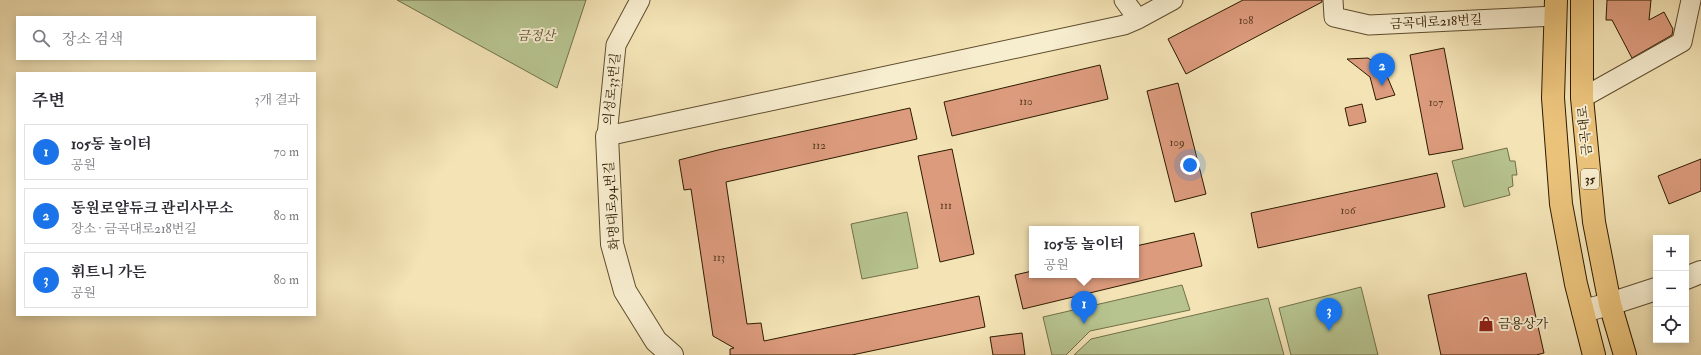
<!DOCTYPE html>
<html lang="ko">
<head>
<meta charset="utf-8">
<style>
	body { margin:0; font-family:"IM FELL Double Pica","Noto Serif KR",serif; background:#f2f2f3; color:#2b2b33 }
	.controls { position:absolute; right:12px; bottom:12px; display:grid; overflow:hidden; border-radius:0px; box-shadow:0 2px 10px #0003 }
	.controls button { width:36px; height:36px; display:grid; place-items:center; padding:0; border:0; border-bottom:1px solid #e1e1e2; background:#fff; color:#2b2b33; font:20px sans-serif }
	.you { position:absolute; left:1190px; top:165px; width:14px; height:14px; margin:-10px; border:3px solid #fff; border-radius:50%; background:#1a73e8; box-shadow:0 0 0 6px #1a73e833 }
	.badge { display:grid; place-items:center; width:26px; height:26px; border-radius:50%; background:#1a73e8; color:#fff; font-size:13px; font-weight:700 }
	.pin { position:absolute; translate:-50% -33px; filter:drop-shadow(0 1px 2px #0008) }
	.pin::after { content:''; position:absolute; top:21px; width:14px; height:12px; background:inherit; clip-path:polygon(0 0,100% 0,50% 100%) }
	.popup { position:absolute; left:1029px; top:226px; width:110px; height:52px; box-sizing:border-box; display:grid; place-content:center; border-radius:0px; background:#fff; filter:drop-shadow(0 1px 3px #0005); font-size:13px; white-space:nowrap; color:#7c7c81 }
	.popup b { font-size:15px; color:#2b2b33 }
	.popup::after { content:''; position:absolute; left:50%; top:100%; margin-left:-8px; border:8px solid transparent; border-top-color:#fff }
	.list { margin:0; padding:0; list-style:none }
	h2 { display:flex; justify-content:space-between; align-items:center; height:52px; margin:0; padding:0 16px; font-size:17px }
	h2 small { font-size:13px; font-weight:400; color:#7c7c81 }
	.list li { display:grid; grid-template-columns:26px 1fr auto; gap:12px; align-items:center; box-sizing:border-box; height:56px; margin:0 8px 8px; padding:0 8px; border:1px solid #e1e1e2; border-radius:0px }
	.list b { display:block; font-size:15px; white-space:nowrap }
	.list p { margin:0; font-size:13px; white-space:nowrap; color:#7c7c81 }
	.list em { font-size:13px; font-style:normal; color:#7c7c81 }
	.icon { flex:none; width:22px; height:22px; fill:none; stroke:currentColor; stroke-width:2; stroke-linecap:round; stroke-linejoin:round }
	.map { position:relative; flex:none; width:1701px; height:355px; overflow:hidden }
	.search { position:absolute; background:#fff; box-shadow:0 2px 10px #0003; left:16px; top:16px; width:300px; height:44px; display:flex; align-items:center; gap:10px; box-sizing:border-box; padding:0 14px; border-radius:0px; color:#7c7c81; font-size:15px }
	.panel { position:absolute; background:#fff; box-shadow:0 2px 10px #0003; left:16px; top:72px; width:300px; height:244px; border-radius:0px }
	.map>svg:first-child { display:block }
	.green { fill:#b7c490; stroke:#727048 }
	.building { fill:#dc9b7d; stroke:#2e1b00 }
	.lines { fill:none; stroke-linecap:round; stroke-linejoin:round }
	.minor-casing { stroke:#5f4d2d; stroke-width:21 }
	.tertiary-casing { stroke:#5f4d2d; stroke-width:24 }
	.primary-casing { stroke:#2e1b00; stroke-width:24 }
	.minor { stroke:#f7edcf; stroke-width:19 }
	.tertiary { stroke:#f7edcf; stroke-width:22 }
	.primary { stroke:#eac27a; stroke-width:22 }
	.labels { text-anchor:middle; dominant-baseline:central; stroke-width:4; stroke-linejoin:round; paint-order:stroke }
	.number-label { font-size:11px; fill:#5a3b1f }
	.shield { fill:#f7edcf; stroke:#6a5a3e; stroke-width:1 }
	.shield-label { font-size:12px; font-weight:bold; fill:#2e1b00 }
	.street-label { font-size:13px; fill:#2e1b00; stroke:#f7edcf }
	.park-label { font-size:13px; font-style:italic; fill:#574e2b; stroke:#f7edcf }
	.poi-label { font-size:13px; fill:#2e1b00; stroke:#f7edcf; text-anchor:start }
</style>
</head>
<body>
<div class="map">
<svg width="1701" height="355" viewBox="0 0 1701 355">
	<rect width="100%" height="100%" fill="#f3e3b5"/>
	<filter id="stains"><feTurbulence type="fractalNoise" baseFrequency=".005" numOctaves="4"/><feColorMatrix values="0 0 0 0 .2 0 0 0 0 .09 0 0 0 0 .02 0 0 0 .5 -.17"/></filter>
	<radialGradient id="worn" r=".72"><stop offset=".6" stop-color="#630" stop-opacity="0"/><stop offset="1" stop-color="#630" stop-opacity=".3"/></radialGradient>
	<path class="green" d="M 397,0 L 586,0 L 557,88 Z
		M 1507,148 L 1510,161 L 1515,161 L 1517,175 L 1512,175 L 1513,186 L 1508,188 L 1510,195 L 1464,207 L 1452,161 Z
		M 907,212 L 918,268 L 862,279 L 851,224 Z
		M 1182,285 L 1190,310 L 1090,331 L 1066,355 L 1052,355 L 1043,317 Z
		M 1361,287 L 1378,355 L 1291,355 L 1279,308 Z
		M 1268,298 L 1284,355 L 1074,355 L 1091,339 Z"/>
	<path class="building" d="M 1243,0 L 1322,0 L 1322,2 L 1186,74 L 1168,39 Z
		M 1607,0 L 1651,0 L 1649,20 L 1664,12 L 1673,29 L 1672,35 L 1632,58 L 1612,20 L 1606,20 Z
		M 1444,48 L 1463,149 L 1429,155 L 1410,55 Z
		M 1368,58 L 1384,69 L 1395,95 L 1376,100 L 1370,77 L 1347,59 Z
		M 1100,65 L 1108,99 L 952,136 L 944,102 Z
		M 1178,83 L 1206,194 L 1175,202 L 1147,91 Z
		M 1362,104 L 1366,122 L 1349,126 L 1345,108 Z
		M 910,108 L 917,139 L 726,182 L 747,324 L 761,323 L 764,341 L 979,296 L 985,327 L 852,355 L 730,355 L 730,349 L 734,348 L 713,336 L 691,189 L 684,190 L 679,160 L 718,150 Z
		M 952,149 L 974,254 L 940,262 L 918,156 Z
		M 1701,159 L 1701,191 L 1669,204 L 1658,176 Z
		M 1437,173 L 1445,207 L 1258,248 L 1251,213 Z
		M 1194,233 L 1202,266 L 1023,309 L 1015,275 L 1032,271 L 1032,275 L 1136,275 L 1136,246 Z
		M 1526,273 L 1544,353 L 1536,355 L 1441,355 L 1428,295 Z
		M 1022,333 L 1025,355 L 993,355 L 990,337 Z"/>
	<g class="lines">
		<defs>
			<path id="minor" d="M 640,0 L 616,45 L 607,136 L 1124,25 L 1138,19
				M 1124,0 L 1138,19 L 1173,0
				M 1333,0 L 1334,17 L 1369,25 L 1555,16
				M 1582,98 L 1682,42 L 1691,0"/>
			<path id="tertiary" d="M 607,136 L 612,244 L 625,291 L 656,341 L 672,355
				M 1686,278 L 1701,272
				M 1583,311 L 1610,304 L 1656,289"/>
			<path id="primary" d="M 1556,0 L 1553,98 L 1561,204 L 1576,284 L 1594,355
				M 1582,0 L 1582,98 L 1594,222 L 1610,304 L 1625,355"/>
		</defs>
		<use href="#minor" class="minor-casing"/>
		<use href="#tertiary" class="tertiary-casing"/>
		<use href="#primary" class="primary-casing"/>
		<use href="#minor" class="minor"/>
		<use href="#tertiary" class="tertiary"/>
		<use href="#primary" class="primary"/>
	</g>
	<defs>
		<symbol id="shop-bare" viewBox="-9 -9 18 18"><path d="M-5-2.5h2.3a2.7 3.5 0 0 1 5.4 0H5L5.5 6h-11ZM-1.5-2.5h3a1.5 2.3 0 0 0-3 0Z" fill="#8f2418" stroke="#f7edcf" stroke-width="2.5" paint-order="stroke"/></symbol>
	</defs>
	<g fill-rule="evenodd">
		<use href="#shop-bare" x="1475" y="313" width="22" height="22"/>
	</g>
	<g class="labels">
		<g class="number-label">
			<text x="1246" y="20">108</text>
			<text x="1026" y="101">110</text>
			<text x="1436" y="102">107</text>
			<text x="1177" y="142">109</text>
			<text x="819" y="145">112</text>
			<text x="946" y="205">111</text>
			<text x="1348" y="210">106</text>
			<text x="719" y="257">113</text>
		</g>
		<rect class="shield" x="1581" y="169" width="18" height="20" rx="3"/>
		<g class="shield-label">
			<text x="1590" y="179">35</text>
		</g>
		<g class="street-label">
			<text transform="translate(1436 22) rotate(-3)">금곡대로218번길</text>
			<text transform="translate(612 89) rotate(-84)">의성로33번길</text>
			<text transform="translate(1585 131) rotate(-96)">금곡대로</text>
			<text transform="translate(612 206) rotate(-94)">화명대로94번길</text>
		</g>
		<g class="park-label">
			<text x="536" y="36">금정산</text>
		</g>
		<g class="poi-label">
			<text x="1498" y="324">금용상가</text>
		</g>
	</g>
	<rect width="100%" height="100%" filter="url(#stains)"/>
	<rect width="100%" height="100%" fill="url(#worn)"/>
</svg>
<div class="controls">
<button>+</button>
<button>−</button>
<button><svg class="icon" aria-label="locate" viewBox="0 0 24 24"><circle cx="12" cy="12" r="6"/><path d="M12 2v4M12 18v4M2 12h4M18 12h4"/></svg></button>
</div>
<div class="you"></div>
<div class="pin badge" style="left:1084px;top:324px">1</div>
<div class="popup"><b>105동 놀이터</b>공원</div>
<div class="pin badge" style="left:1382px;top:86px">2</div>
<div class="pin badge" style="left:1329px;top:331px">3</div>
<div class="search"><svg class="icon" aria-label="search" viewBox="0 0 24 24"><circle cx="10" cy="10" r="6"/><path d="M15 15l6 6"/></svg>장소 검색</div>
<section class="panel">
<h2>주변<small>3개 결과</small></h2>
<ul class="list">
<li><span class="badge">1</span><div><b>105동 놀이터</b><p>공원</p></div><em>70 m</em></li>
<li><span class="badge">2</span><div><b>동원로얄듀크 관리사무소</b><p>장소 · 금곡대로218번길</p></div><em>80 m</em></li>
<li><span class="badge">3</span><div><b>휘트니 가든</b><p>공원</p></div><em>80 m</em></li>
</ul>
</section>
</div>
</body>
</html>
